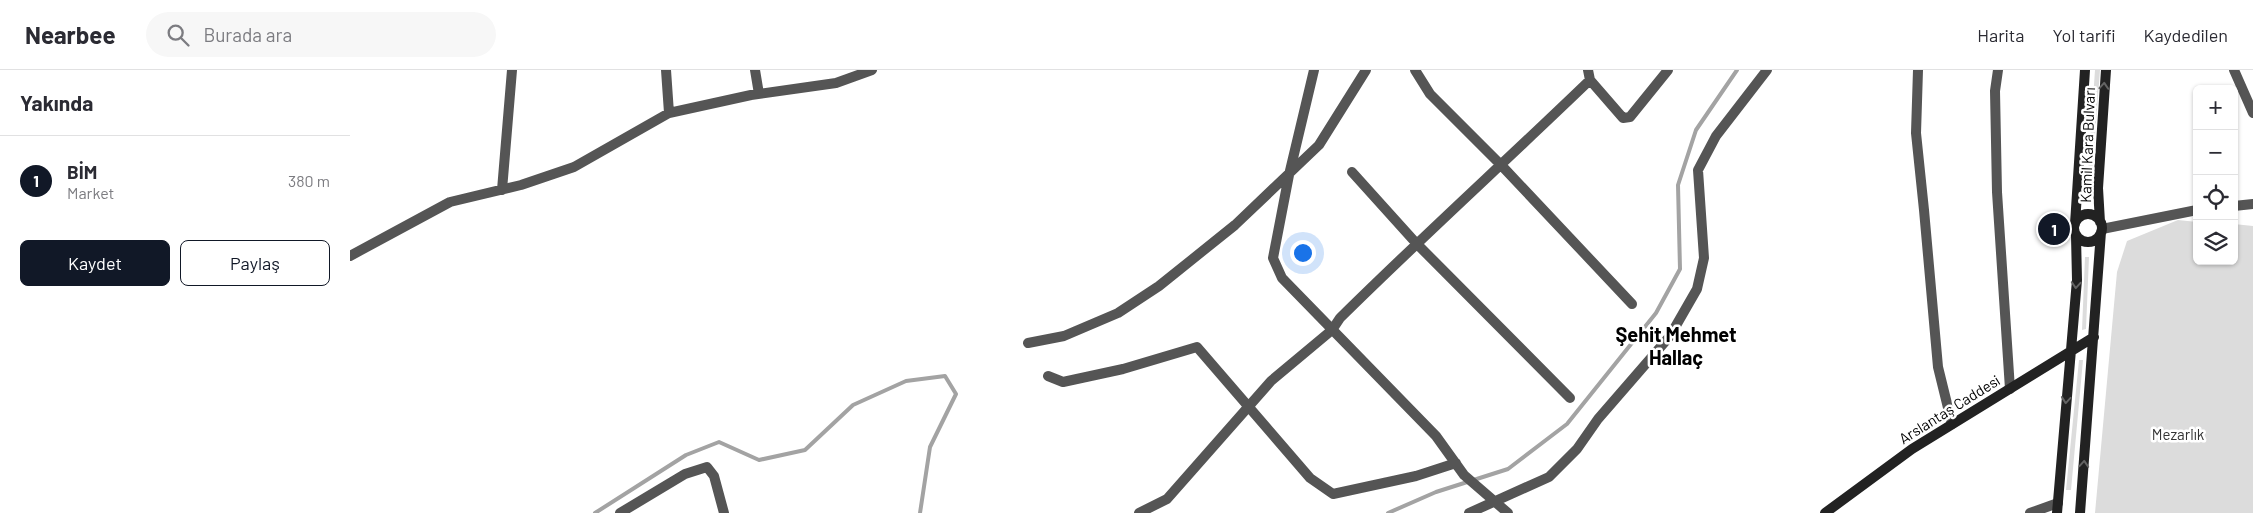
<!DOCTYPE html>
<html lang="tr">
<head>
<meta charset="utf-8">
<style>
	body { margin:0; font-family:Barlow,sans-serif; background:#f7f7f7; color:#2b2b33 }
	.controls { position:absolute; right:15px; top:15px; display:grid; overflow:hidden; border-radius:8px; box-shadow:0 1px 4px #0004 }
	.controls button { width:45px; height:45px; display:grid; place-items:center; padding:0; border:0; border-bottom:1px solid #e1e1e2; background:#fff; color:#2b2b33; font:25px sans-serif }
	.you { position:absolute; left:952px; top:182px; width:18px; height:18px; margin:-12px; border:4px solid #fff; border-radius:50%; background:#1a73e8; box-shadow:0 0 0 8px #1a73e833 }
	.badge { display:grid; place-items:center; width:32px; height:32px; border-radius:50%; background:#111827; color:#fff; font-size:16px; font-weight:700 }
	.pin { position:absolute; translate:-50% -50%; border:2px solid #fff; box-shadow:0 1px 5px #0006 }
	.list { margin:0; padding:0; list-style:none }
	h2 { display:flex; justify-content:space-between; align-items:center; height:65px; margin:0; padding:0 20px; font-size:21px }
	h2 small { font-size:16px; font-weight:400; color:#7c7c81 }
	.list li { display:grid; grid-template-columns:32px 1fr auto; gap:15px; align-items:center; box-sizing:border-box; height:90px; padding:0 20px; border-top:1px solid #e1e1e2 }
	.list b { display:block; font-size:19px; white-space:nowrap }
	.list p { margin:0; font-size:16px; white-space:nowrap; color:#7c7c81 }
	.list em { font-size:16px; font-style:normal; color:#7c7c81 }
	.actions { display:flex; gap:10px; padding:15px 20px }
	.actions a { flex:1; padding:11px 0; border:1px solid #111827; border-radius:8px; text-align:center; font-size:18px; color:#111827 }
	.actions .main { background:#111827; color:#fff }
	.icon { flex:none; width:28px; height:28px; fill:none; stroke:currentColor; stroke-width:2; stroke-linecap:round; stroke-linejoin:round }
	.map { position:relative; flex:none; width:1903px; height:443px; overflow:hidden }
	header { display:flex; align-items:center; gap:30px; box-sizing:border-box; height:70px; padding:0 25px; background:#fff; border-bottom:1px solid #e1e1e2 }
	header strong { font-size:24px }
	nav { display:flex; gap:28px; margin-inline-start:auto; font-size:18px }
	.search { width:350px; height:45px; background:#f7f7f7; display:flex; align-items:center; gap:12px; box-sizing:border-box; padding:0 18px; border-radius:28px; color:#7c7c81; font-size:19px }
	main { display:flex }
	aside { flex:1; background:#fff }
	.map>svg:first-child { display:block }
	.green { fill:#dcdcdc }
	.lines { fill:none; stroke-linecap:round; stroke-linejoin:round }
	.stream { stroke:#a3a3a3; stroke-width:4 }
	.building { fill:#c4c4c4 }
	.minor { stroke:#555; stroke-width:10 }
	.tertiary { stroke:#555; stroke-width:10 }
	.secondary { stroke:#222; stroke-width:10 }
	.oneway { stroke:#646464 }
	.labels { text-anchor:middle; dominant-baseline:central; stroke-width:5; stroke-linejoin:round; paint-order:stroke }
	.street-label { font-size:15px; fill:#000; stroke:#fff }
	.park-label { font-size:15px; fill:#333; stroke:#fff }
	.district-label { font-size:20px; font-weight:bold; fill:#000; stroke:#fff }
</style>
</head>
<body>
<header>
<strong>Nearbee</strong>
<div class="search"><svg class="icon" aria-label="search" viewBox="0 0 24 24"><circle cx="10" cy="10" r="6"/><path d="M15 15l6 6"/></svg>Burada ara</div>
<nav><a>Harita</a><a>Yol tarifi</a><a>Kaydedilen</a></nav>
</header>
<main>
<aside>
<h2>Yakında<small></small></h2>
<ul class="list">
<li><span class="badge">1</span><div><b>BİM</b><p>Market</p></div><em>380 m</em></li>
</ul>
<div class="actions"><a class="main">Kaydet</a><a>Paylaş</a></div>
</aside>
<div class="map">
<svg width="1903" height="443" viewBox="0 0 1903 443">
	<rect width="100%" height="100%" fill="#fff"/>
	<path class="green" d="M 1745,0 L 1750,0 L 1740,132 L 1736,132 Z
		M 1828,150 L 1847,152 L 1847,191 L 1884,191 L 1884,154 L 1903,156 L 1903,443 L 1745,443 L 1767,202 L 1777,171 Z
		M 1735,187 L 1739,187 L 1736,259 L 1732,260 Z
		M 1729,290 L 1733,290 L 1721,420 L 1716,420 Z"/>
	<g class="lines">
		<path class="stream" d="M 245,443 L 336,385 L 369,372 L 409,390 L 455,380 L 503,335 L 556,311 L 595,306 L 606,324 L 580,377 L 570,443
			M 1038,443 L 1086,422 L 1158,399 L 1217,354 L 1306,243 L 1330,199 L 1328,115 L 1346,60 L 1387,0"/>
	</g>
	<path class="building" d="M 1717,149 L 1716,168 L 1691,171 L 1692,150 Z"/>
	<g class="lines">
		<path class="minor" d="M 316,0 L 319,43
			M 405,0 L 409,24
			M 964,0 L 939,105 L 923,188 L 932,208 L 1086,366 L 1114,405 L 1158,443
			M 1065,0 L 1080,24 L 1152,96 L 1282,234
			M 1238,0 L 1240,10 L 1273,48 L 1280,47 L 1318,0
			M 1568,0 L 1566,63 L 1574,140 L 1588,297 L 1602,354
			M 1648,0 L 1645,21 L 1647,122 L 1660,319
			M 1884,0 L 1903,43
			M 1002,102 L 1066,173 L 1220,328
			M 152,120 L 162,0
			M 0,186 L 100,132 L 171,115 L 224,97 L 319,43 L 401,25 L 486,13 L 522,0
			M 678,273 L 714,266 L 768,243 L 809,216 L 885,155 L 969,75 L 1016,0
			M 698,306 L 713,312 L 773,299 L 847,277 L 960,408 L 983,424 L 1066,406 L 1106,393
			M 270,443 L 335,404 L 357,397 L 364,406 L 374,443
			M 789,443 L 817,429 L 921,311 L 982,260 L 990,248 C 1072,167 1157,90 1240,10
			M 1119,443 L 1199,407 L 1227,379 L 1248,349 L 1320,266 L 1347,219 L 1354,188 L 1348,100 L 1366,66 L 1417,0
			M 1680,443 L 1708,433"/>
		<path class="tertiary" d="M 1884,136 L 1903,134
			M 1752,159 L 1847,140"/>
		<path class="secondary" d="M1724 158a14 14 0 1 1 28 0a14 14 0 1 1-28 0Z
			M 1750,152 L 1748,118 L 1756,0
			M 1725,154 L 1735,0
			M 1475,443 L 1562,379 L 1744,267
			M 1707,443 L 1727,210 L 1726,166
			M 1730,443 L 1751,162"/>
	</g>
	<defs><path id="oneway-chevron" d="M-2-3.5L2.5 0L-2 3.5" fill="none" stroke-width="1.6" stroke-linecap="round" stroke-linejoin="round" transform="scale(1.25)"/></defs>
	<g class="oneway">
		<use href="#oneway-chevron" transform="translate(1754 16) rotate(-86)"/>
		<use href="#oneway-chevron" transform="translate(1726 215) rotate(94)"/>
		<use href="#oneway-chevron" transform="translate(1716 330) rotate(95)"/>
		<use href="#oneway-chevron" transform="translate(1734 394) rotate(-86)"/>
	</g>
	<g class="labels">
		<g class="street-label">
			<text transform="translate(1737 75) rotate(-88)">Kamil Kara Bulvarı</text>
			<text transform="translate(1599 339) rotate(-32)">Arslantaş Caddesi</text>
		</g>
		<g class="park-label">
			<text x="1828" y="364">Mezarlık</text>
		</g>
		<g class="district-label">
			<text x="1326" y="264">Şehit Mehmet<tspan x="1326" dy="23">Hallaç</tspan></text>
		</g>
	</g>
</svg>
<div class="controls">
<button>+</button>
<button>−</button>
<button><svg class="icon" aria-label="locate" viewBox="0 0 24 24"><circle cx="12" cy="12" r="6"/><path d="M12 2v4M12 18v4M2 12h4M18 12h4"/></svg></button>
<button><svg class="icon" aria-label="layers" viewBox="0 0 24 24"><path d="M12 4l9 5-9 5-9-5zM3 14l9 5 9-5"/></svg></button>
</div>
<div class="you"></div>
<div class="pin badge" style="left:1704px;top:159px">1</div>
</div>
</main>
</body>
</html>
